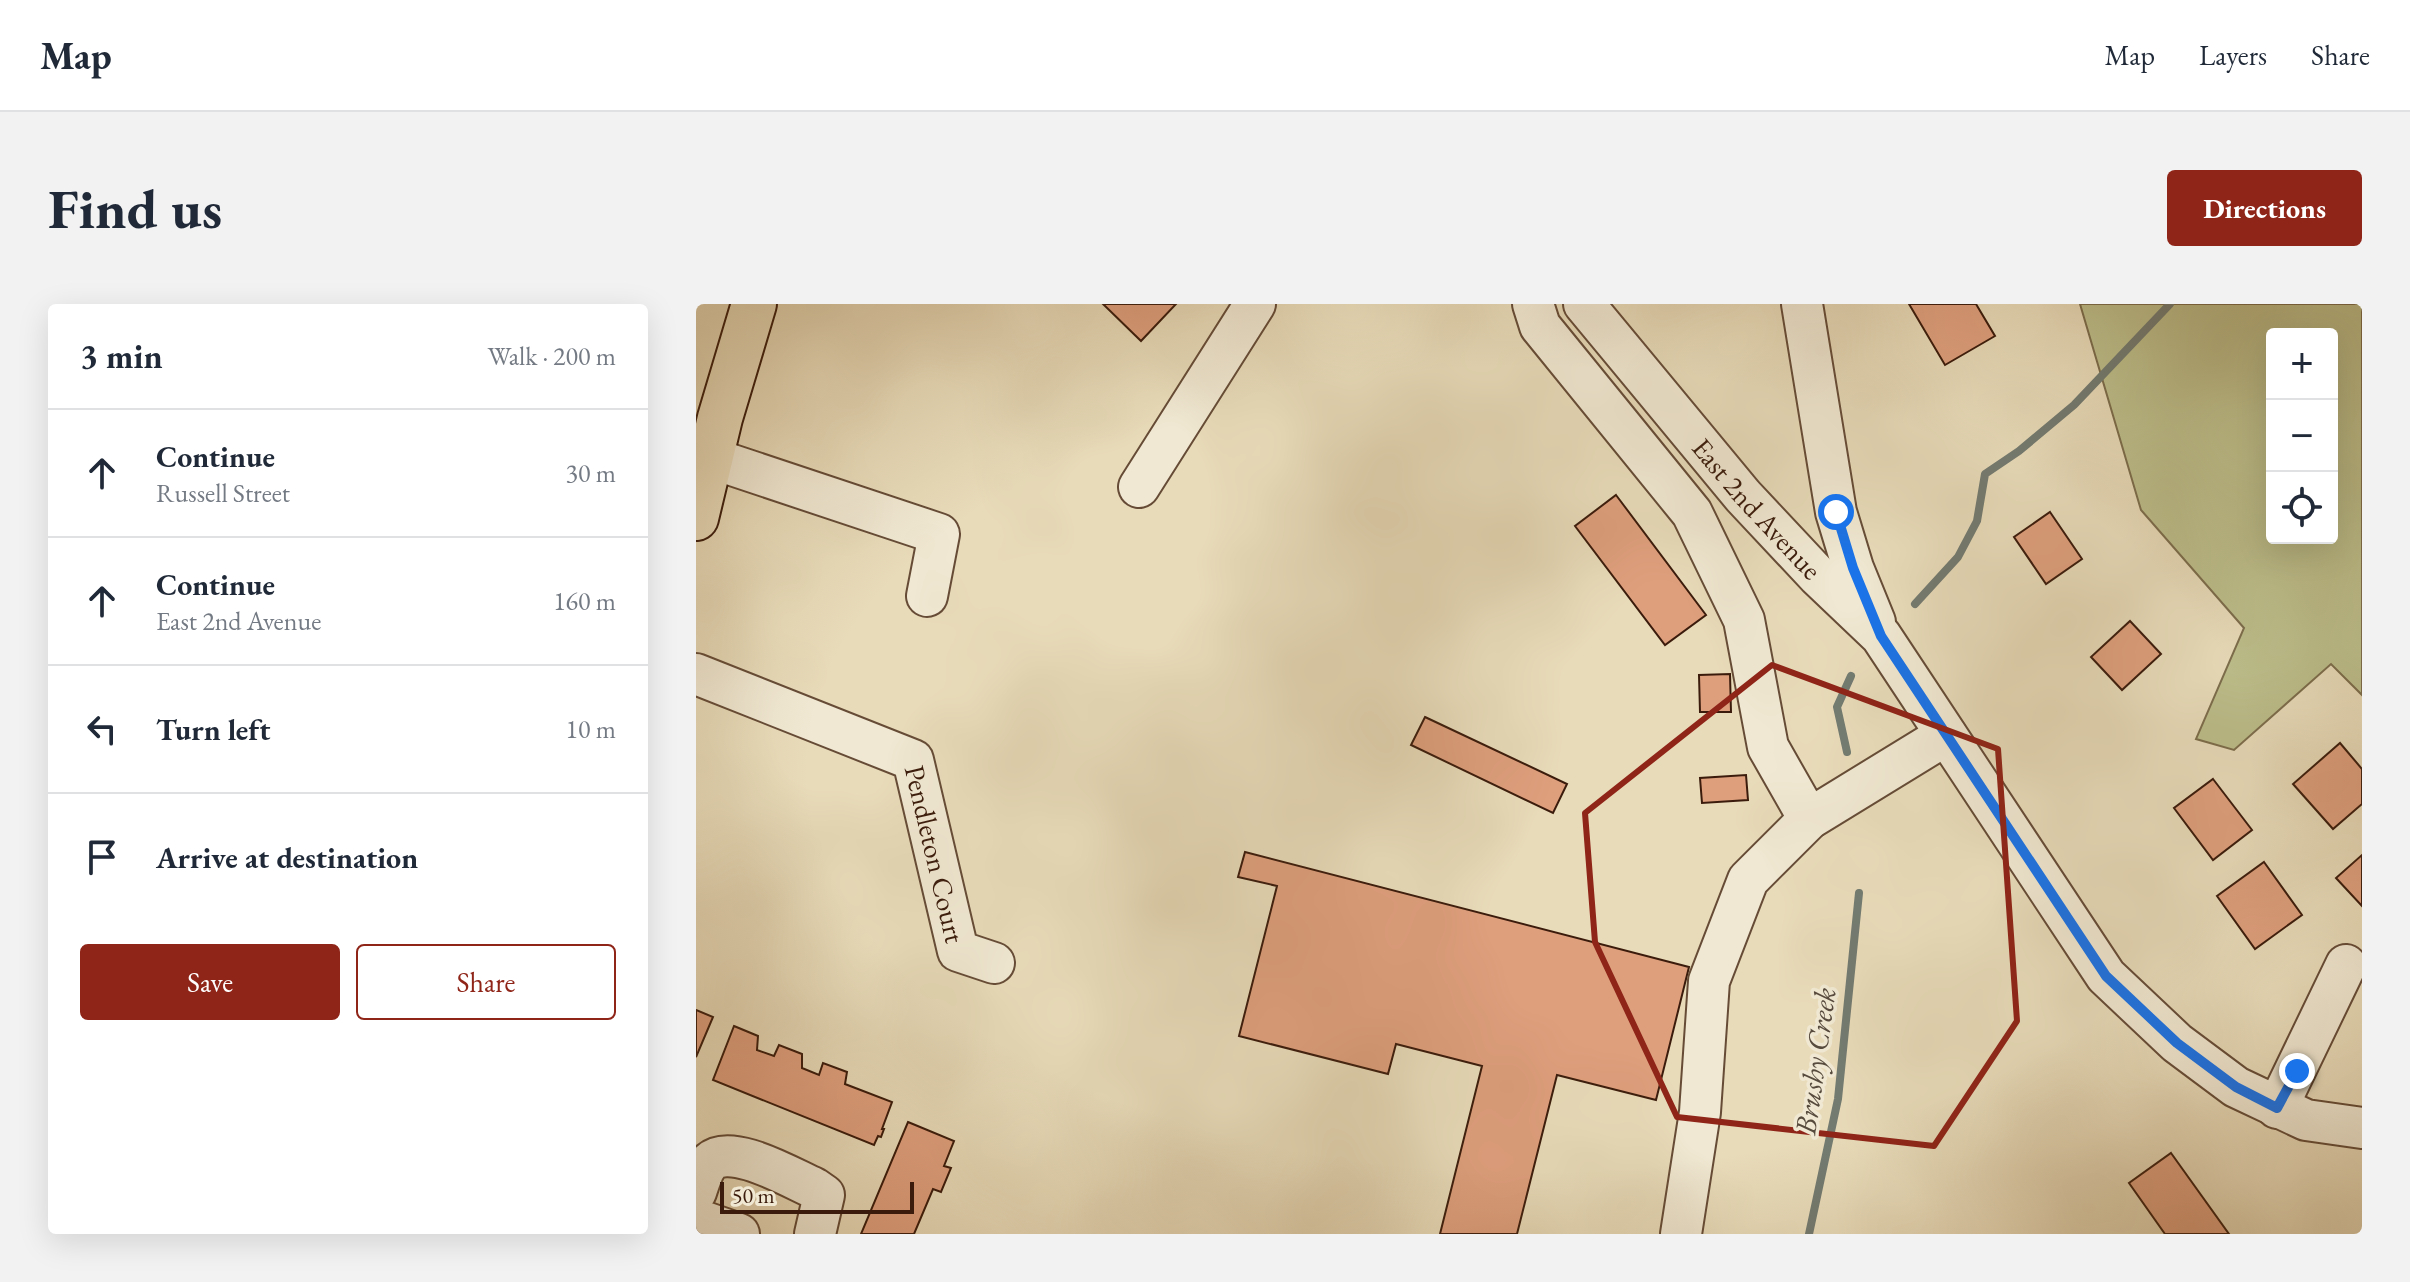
<!DOCTYPE html>
<html lang="en">
<head>
<meta charset="utf-8">
<style>
	body { margin:0; font-family:"EB Garamond",serif; background:#f2f2f3; color:#1f2937 }
	.controls { position:absolute; right:24px; top:24px; display:grid; overflow:hidden; border-radius:8px; box-shadow:0 8px 32px #0002 }
	.controls button { width:72px; height:72px; display:grid; place-items:center; padding:0; border:0; border-bottom:2px solid #e0e1e3; background:#fff; color:#1f2937; font:40px sans-serif }
	.scale { position:absolute; left:24px; bottom:20px; width:194px; box-sizing:border-box; padding-left:8px; border:4px solid #3b1c0c; border-top:0; font-size:22px; line-height:28px; white-space:nowrap; color:#3b1c0c; -webkit-text-stroke:6px #f0e8d2; paint-order:stroke }
	.stop { position:absolute; width:24px; height:24px; margin:-18px; border:6px solid #1a73e8; border-radius:50%; background:#fff }
	.stop.end { background:#1a73e8; border-color:#fff; box-shadow:0 2px 8px #0008 }
	.list { margin:0; padding:0; list-style:none }
	h2 { display:flex; justify-content:space-between; align-items:center; height:104px; margin:0; padding:0 32px; font-size:34px }
	h2 small { font-size:26px; font-weight:400; color:#747a83 }
	.list li { display:grid; grid-template-columns:52px 1fr auto; gap:24px; align-items:center; box-sizing:border-box; height:128px; padding:0 32px; border-top:2px solid #e0e1e3 }
	.list b { display:block; font-size:30px; white-space:nowrap }
	.list p { margin:0; font-size:26px; white-space:nowrap; color:#747a83 }
	.list em { font-size:26px; font-style:normal; color:#747a83 }
	.actions { display:flex; gap:16px; padding:24px 32px }
	.actions a { flex:1; padding:18px 0; border:2px solid #8f2418; border-radius:8px; text-align:center; font-size:28px; color:#8f2418 }
	.actions .main { background:#8f2418; color:#fff }
	.icon { flex:none; width:44px; height:44px; fill:none; stroke:currentColor; stroke-width:2; stroke-linecap:round; stroke-linejoin:round }
	.map { position:relative; flex:none; width:1666px; height:930px; overflow:hidden; border-radius:8px }
	header { display:flex; align-items:center; gap:48px; box-sizing:border-box; height:112px; padding:0 40px; background:#fff; border-bottom:2px solid #e0e1e3 }
	header strong { font-size:38px }
	nav { display:flex; gap:44px; margin-inline-start:auto; font-size:28px }
	.intro { display:flex; align-items:center; justify-content:space-between; box-sizing:border-box; height:192px; padding:0 48px }
	h1 { margin:0; font-size:56px }
	.button { padding:20px 36px; border-radius:8px; background:#8f2418; color:#fff; font-size:28px; font-weight:700 }
	main { display:flex; gap:48px; padding:0 48px }
	aside { flex:1; background:#fff; border-radius:8px; box-shadow:0 8px 32px #0002 }
	.map>svg:first-child { display:block }
	.green { fill:#bcbe8b; stroke:#7c6d4c; stroke-width:2; fill-rule:evenodd }
	.lines { fill:none; stroke-linecap:round; stroke-linejoin:round }
	.stream { stroke:#737b71; stroke-width:8 }
	.building { fill:#de9f7d; stroke:#3b1c0c; stroke-width:2 }
	.minor-casing { stroke:#664c37; stroke-width:44 }
	.major-casing { stroke:#3b1c0c; stroke-width:48 }
	.minor { stroke:#f0e8d2; stroke-width:40 }
	.major { stroke:#e8dbb9; stroke-width:44 }
	.route { stroke:#1a73e8; stroke-width:10 }
	.marked { fill:none; stroke:#8f2418; stroke-width:6; stroke-linejoin:round }
	.labels { text-anchor:middle; dominant-baseline:central; stroke-width:7; stroke-linejoin:round; paint-order:stroke }
	.street-label { font-size:28px; fill:#3b1c0c; stroke:#f0e8d2 }
	.water-label { font-size:30px; font-style:italic; fill:#574b3e; stroke:#f0e8d2 }
</style>
</head>
<body>
<header>
<strong>Map</strong>
<nav><a>Map</a><a>Layers</a><a>Share</a></nav>
</header>
<div class="intro"><h1>Find us</h1><a class="button">Directions</a></div>
<main>
<aside>
<h2>3 min<small>Walk · 200 m</small></h2>
<ul class="list">
<li><svg class="icon" aria-label="ahead" viewBox="0 0 24 24"><path d="M12 20V5M6 11l6-6 6 6"/></svg><div><b>Continue</b><p>Russell Street</p></div><em>30 m</em></li>
<li><svg class="icon" aria-label="ahead" viewBox="0 0 24 24"><path d="M12 20V5M6 11l6-6 6 6"/></svg><div><b>Continue</b><p>East 2nd Avenue</p></div><em>160 m</em></li>
<li><svg class="icon" aria-label="left" viewBox="0 0 24 24"><path d="M17 20v-9H6M10 6l-5 5 5 5"/></svg><div><b>Turn left</b></div><em>10 m</em></li>
<li><svg class="icon" aria-label="arrive" viewBox="0 0 24 24"><path d="M6 21V4h12l-3 4 3 4H6"/></svg><div><b>Arrive at destination</b></div></li>
</ul>
<div class="actions"><a class="main">Save</a><a>Share</a></div>
</aside>
<div class="map">
<svg width="1666" height="930" viewBox="0 0 1666 930">
	<rect width="100%" height="100%" fill="#e8dbb9"/>
	<filter id="stains"><feTurbulence type="fractalNoise" baseFrequency=".0025" numOctaves="4"/><feColorMatrix values="0 0 0 0 .2 0 0 0 0 .09 0 0 0 0 .02 0 0 0 .5 -.17"/></filter>
	<radialGradient id="worn" r=".72"><stop offset=".6" stop-color="#630" stop-opacity="0"/><stop offset="1" stop-color="#630" stop-opacity=".3"/></radialGradient>
	<path class="green" d="M 1384,0 L 1666,0 L 1666,391 L 1635,360 L 1538,446 L 1500,435 L 1548,324 L 1445,206 ZM 1576,30 L 1636,30 L 1636,234 L 1576,234 Z"/>
	<g class="lines">
		<path class="stream" d="M 1219,300 L 1262,253 L 1281,217 L 1289,170 L 1323,147 L 1378,101 L 1474,0
			M 1151,448 L 1141,403 L 1155,372
			M 1113,930 L 1142,795 L 1163,589"/>
	</g>
	<path class="building" d="M 407,0 L 480,0 L 445,37 Z
		M 1213,0 L 1280,0 L 1299,32 L 1249,61 Z
		M 920,191 L 1010,311 L 969,341 L 879,222 Z
		M 1354,208 L 1386,255 L 1350,280 L 1318,233 Z
		M 1434,317 L 1465,350 L 1426,386 L 1395,353 Z
		M 1034,370 L 1035,408 L 1004,408 L 1003,371 Z
		M 729,413 L 871,480 L 857,509 L 715,441 Z
		M 1644,439 L 1666,465 L 1666,500 L 1637,525 L 1597,480 Z
		M 1050,471 L 1052,496 L 1006,499 L 1004,474 Z
		M 1517,475 L 1556,526 L 1517,556 L 1478,504 Z
		M 549,548 L 993,663 L 960,796 L 861,771 L 821,930 L 744,930 L 786,762 L 700,740 L 692,770 L 543,732 L 581,582 L 542,573 Z
		M 1666,551 L 1666,602 L 1640,574 Z
		M 1568,558 L 1606,611 L 1559,645 L 1521,592 Z
		M 0,706 L 17,713 L 0,753 Z
		M 38,722 L 62,732 L 61,746 L 78,752 L 83,741 L 106,750 L 106,764 L 123,771 L 127,759 L 151,768 L 149,780 L 196,798 L 186,825 L 188,825 L 185,833 L 182,832 L 178,841 L 17,776 Z
		M 212,818 L 258,837 L 248,862 L 255,864 L 245,888 L 237,885 L 218,930 L 165,930 Z
		M 1475,849 L 1533,930 L 1469,930 L 1433,879 Z"/>
	<g class="lines">
		<defs>
			<g id="minor">
				<path d="M 837,0 L 844,22 L 996,209 L 1048,316 L 1072,443 L 1113,515"/>
				<path id="s1" d="M 888,0 L 1047,192 L 1122,272 L 1185,332 L 1410,672 L 1481,739 L 1540,783 L 1610,816 L 1666,824"/>
				<path d="M 1106,0 L 1140,208 L 1157,264 L 1179,318"/>
				<path d="M 15,154 L 243,230 L 231,292"/>
				<path d="M 443,183 L 559,0"/>
				<path id="s2" d="M 0,370 L 217,456 L 262,647 L 298,659"/>
				<path d="M 1581,804 L 1650,661"/>
				<path d="M 0,888 C 3,879 7,865 13,859 C 33,837 95,874 118,884 L 128,891 L 119,930"/>
				<path d="M 0,915 L 43,930"/>
				<path d="M 985,930 L 1004,808 L 1013,677 L 1052,576 L 1113,515 L 1250,431"/>
			</g>
			<path id="major" d="M 0,214 L 24,114 L 58,0"/>
		</defs>
		<use href="#minor" class="minor-casing"/>
		<use href="#major" class="major-casing"/>
		<use href="#minor" class="minor"/>
		<use href="#major" class="major"/>
	</g>
	<g class="lines">
		<path class="route" d="M 1140,208 L 1157,264 L 1185,332 L 1410,672 L 1481,739 L 1540,783 L 1581,804 L 1601,767"/>
	</g>
	<path class="marked" d="M 1076,361 L 1302,445 L 1321,717 L 1238,842 L 981,813 L 899,638 L 889,509 Z"/>
	<g class="labels">
		<g class="street-label">
			<text stroke="none"><textPath href="#s1" startOffset="268">East 2nd Avenue</textPath></text>
			<text stroke="none"><textPath href="#s2" startOffset="330">Pendleton Court</textPath></text>
		</g>
		<g class="water-label">
			<text transform="translate(1119 757) rotate(-82)">Brushy Creek</text>
		</g>
	</g>
	<rect width="100%" height="100%" filter="url(#stains)"/>
	<rect width="100%" height="100%" fill="url(#worn)"/>
</svg>
<div class="controls">
<button>+</button>
<button>−</button>
<button><svg class="icon" aria-label="locate" viewBox="0 0 24 24"><circle cx="12" cy="12" r="6"/><path d="M12 2v4M12 18v4M2 12h4M18 12h4"/></svg></button>
</div>
<div class="scale">50 m</div>
<div class="stop" style="left:1140px;top:208px"></div>
<div class="stop end" style="left:1601px;top:767px"></div>
</div>
</main>
</body>
</html>
